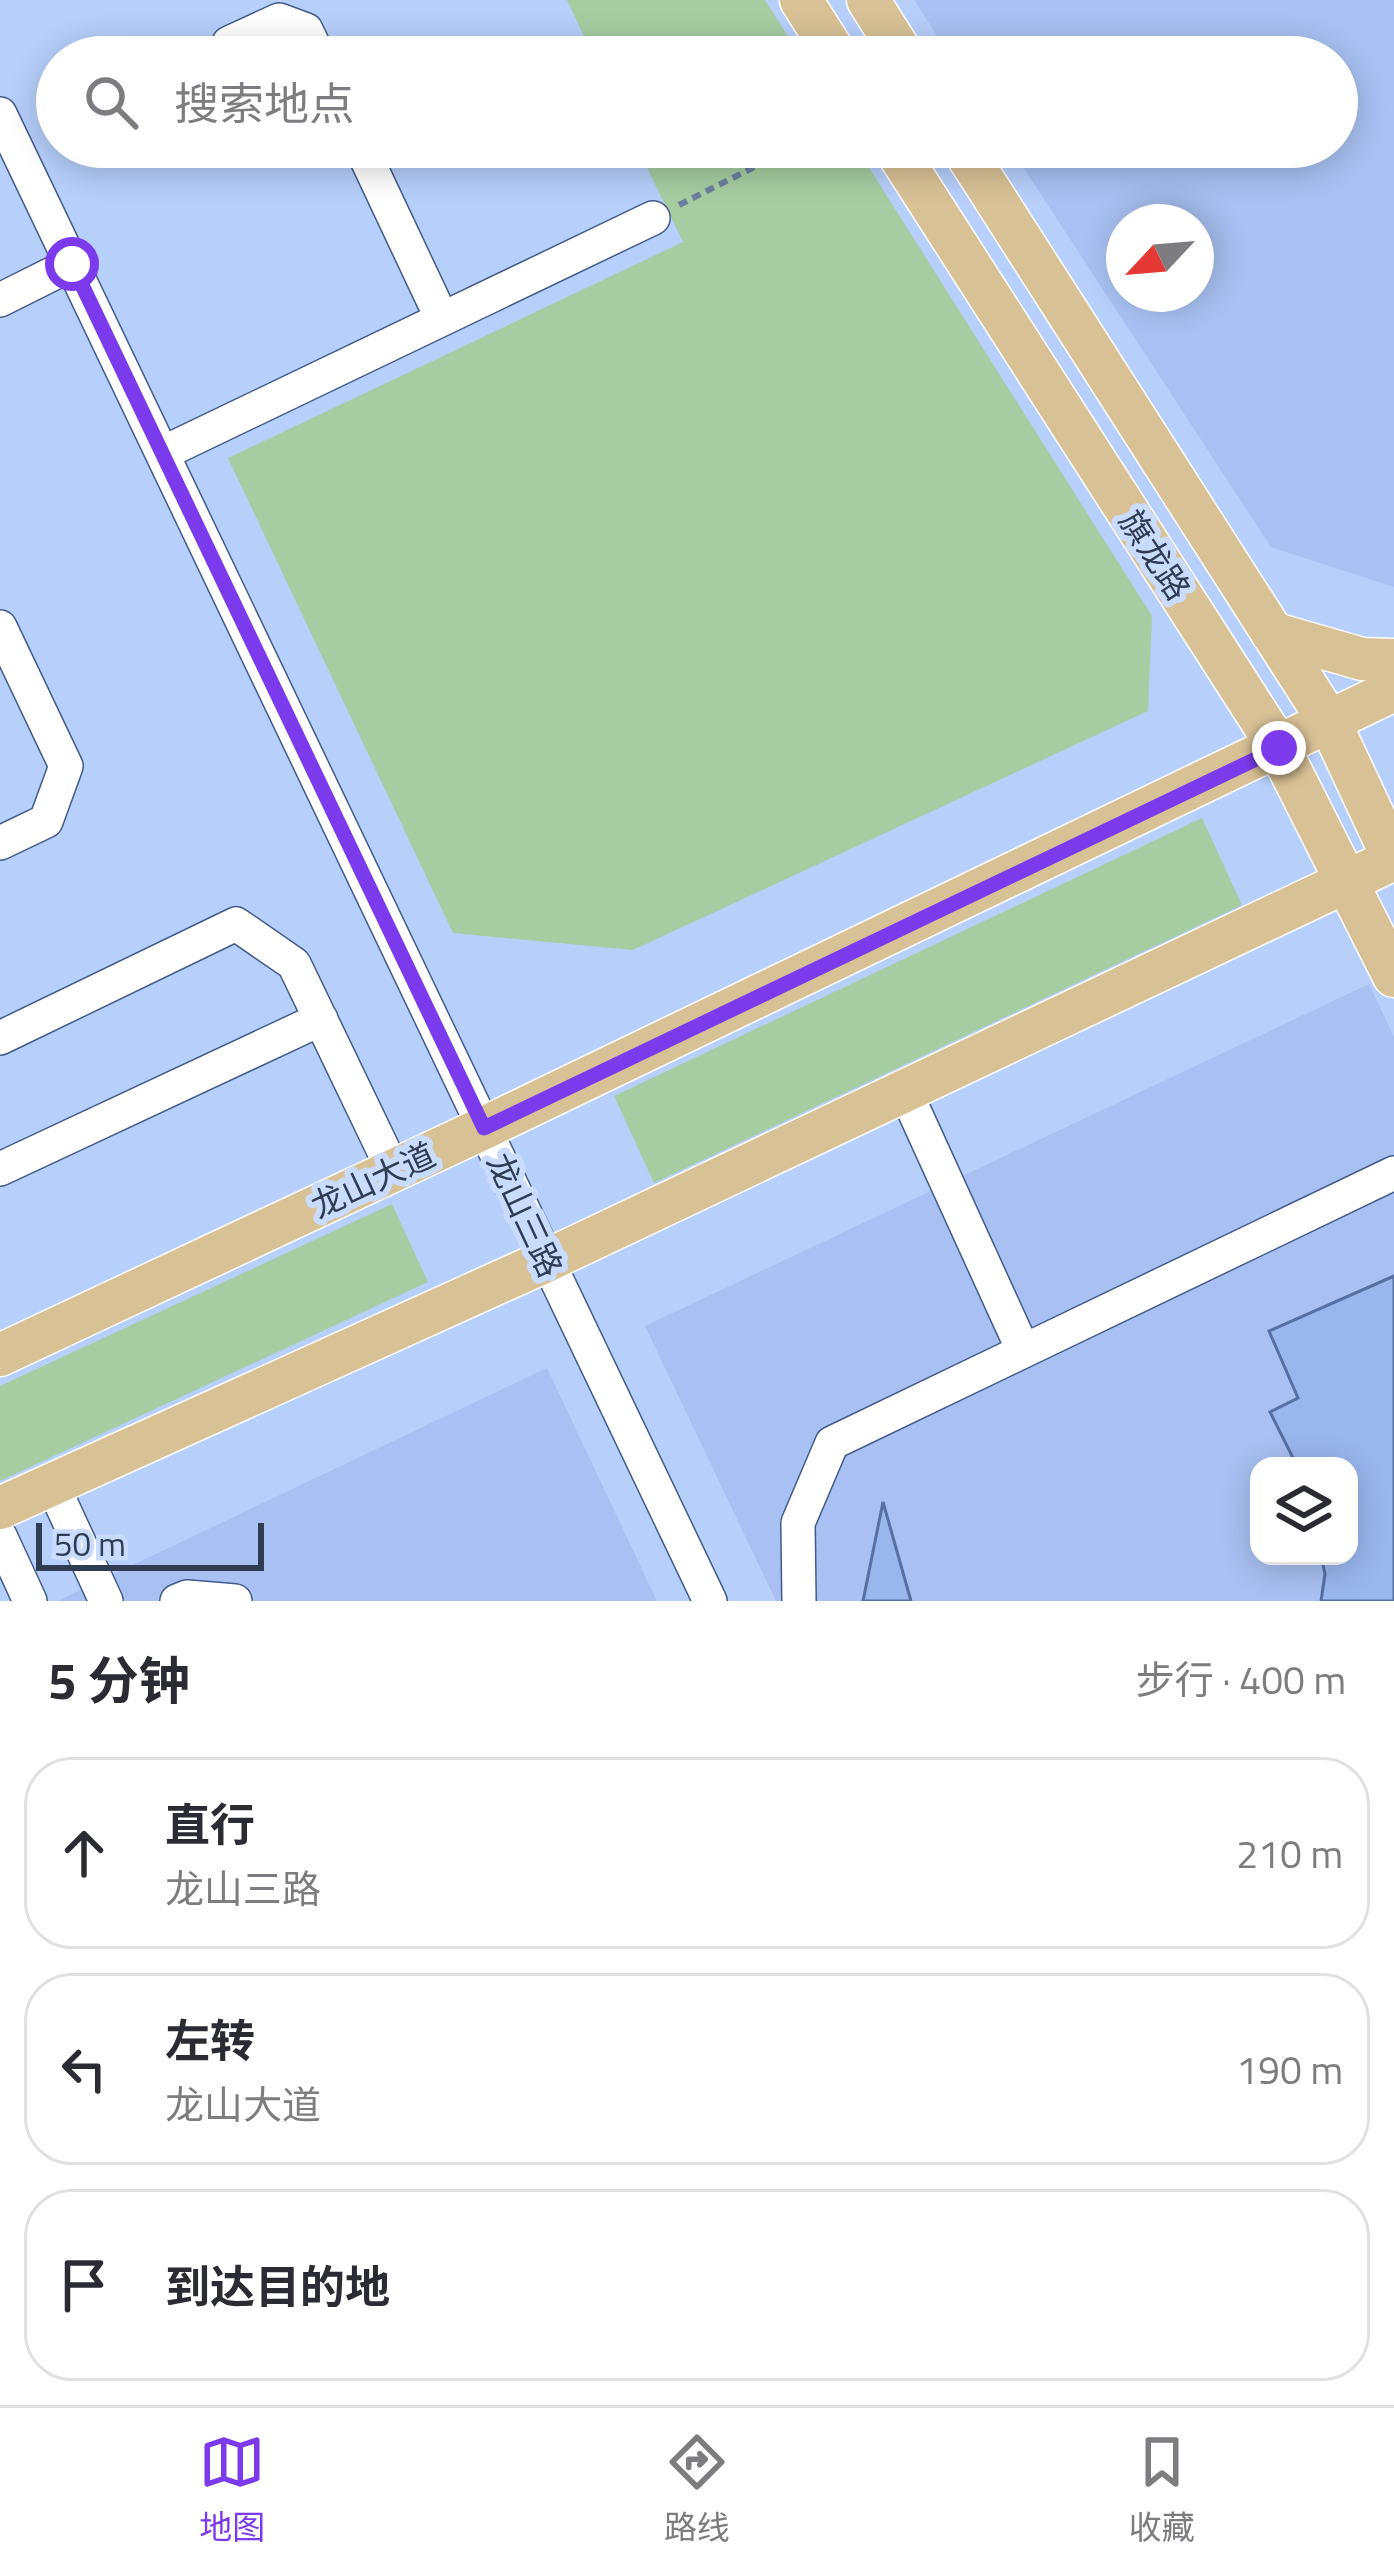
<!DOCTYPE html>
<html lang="zh">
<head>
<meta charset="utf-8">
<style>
	body { margin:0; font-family:"Titillium Web","Noto Sans SC",sans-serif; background:#f2f2f3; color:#2b2b33 }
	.controls { position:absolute; right:36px; bottom:36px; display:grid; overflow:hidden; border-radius:24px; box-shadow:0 6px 30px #0003 }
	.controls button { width:108px; height:108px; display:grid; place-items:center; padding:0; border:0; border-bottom:3px solid #e1e1e2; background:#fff; color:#2b2b33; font:60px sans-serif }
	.compass { position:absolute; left:1106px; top:204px; width:108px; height:108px; border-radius:50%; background:#fff; box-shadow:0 6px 30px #0003; rotate:244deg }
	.scale { position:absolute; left:36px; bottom:30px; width:228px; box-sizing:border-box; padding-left:12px; border:6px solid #303c52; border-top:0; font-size:33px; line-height:42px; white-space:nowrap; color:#303c52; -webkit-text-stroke:9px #c9dcfd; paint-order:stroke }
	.stop { position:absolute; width:36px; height:36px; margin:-27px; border:9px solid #7c3aed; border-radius:50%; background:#fff }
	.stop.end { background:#7c3aed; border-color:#fff; box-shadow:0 3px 12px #0008 }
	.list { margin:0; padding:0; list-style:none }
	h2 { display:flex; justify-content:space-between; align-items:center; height:156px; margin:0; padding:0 48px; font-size:51px }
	h2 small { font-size:39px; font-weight:400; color:#7c7c81 }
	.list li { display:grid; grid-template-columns:78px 1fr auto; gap:36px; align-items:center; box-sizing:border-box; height:192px; margin:0 24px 24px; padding:0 24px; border:3px solid #e1e1e2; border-radius:48px }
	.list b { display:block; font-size:45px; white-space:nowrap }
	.list p { margin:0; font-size:39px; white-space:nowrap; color:#7c7c81 }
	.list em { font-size:39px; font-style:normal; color:#7c7c81 }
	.icon { flex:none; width:66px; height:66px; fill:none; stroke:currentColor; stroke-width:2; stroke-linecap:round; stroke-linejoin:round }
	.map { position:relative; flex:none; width:1394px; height:1601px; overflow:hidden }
	.search { position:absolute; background:#fff; box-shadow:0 6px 30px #0003; left:36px; right:36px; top:36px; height:132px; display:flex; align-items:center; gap:30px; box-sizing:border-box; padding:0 42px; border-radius:66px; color:#7c7c81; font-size:45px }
	.sheet { height:804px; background:#fff }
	nav { display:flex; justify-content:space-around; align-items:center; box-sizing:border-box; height:168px; border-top:3px solid #e1e1e2; background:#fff; font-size:33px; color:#7c7c81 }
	nav a { display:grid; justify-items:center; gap:6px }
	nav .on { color:#7c3aed }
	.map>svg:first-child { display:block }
	.built { fill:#a8c1f2; fill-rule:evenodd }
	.green { fill:#a6cda2 }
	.building { fill:#99b6ed; stroke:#5670a2; stroke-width:3 }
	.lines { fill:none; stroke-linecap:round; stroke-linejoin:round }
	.minor-casing { stroke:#425b8b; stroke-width:36 }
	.major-casing { stroke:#fff; stroke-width:45 }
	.path { stroke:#6d7f9f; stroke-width:6; stroke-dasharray:9 6; stroke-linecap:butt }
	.minor { stroke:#fff; stroke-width:33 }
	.major { stroke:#d8c195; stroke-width:42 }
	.route { stroke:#7c3aed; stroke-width:15 }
	.labels { text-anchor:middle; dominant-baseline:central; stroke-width:12; stroke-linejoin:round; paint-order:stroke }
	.street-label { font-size:33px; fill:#303c52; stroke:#c9dcfd }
</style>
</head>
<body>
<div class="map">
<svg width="1394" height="1601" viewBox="0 0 1394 1601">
	<rect width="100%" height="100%" fill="#b6cffb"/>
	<path class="built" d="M 914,0 L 1394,0 L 1394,587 L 1271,547 L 1010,147 L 1337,147 L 1337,57 L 951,57 ZM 1124,222 L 1196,222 L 1196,294 L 1124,294 Z
		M 1369,984 L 1394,1037 L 1394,1601 L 776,1601 L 645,1326 ZM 1259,1466 L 1349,1466 L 1349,1556 L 1259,1556 Z
		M 547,1368 L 657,1601 L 57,1601 Z"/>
	<path class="green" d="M 567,0 L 765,0 L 801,57 L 594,57 Z
		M 637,147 L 856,147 L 1152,616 L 1148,711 L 633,950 L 453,933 L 228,458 L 683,242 Z
		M 1202,818 L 1242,905 L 654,1183 L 614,1096 Z
		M 392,1204 L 428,1282 L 0,1481 L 0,1386 Z"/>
	<path class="building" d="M 1394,1276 L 1394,1601 L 1321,1601 L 1325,1574 L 1321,1556 L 1349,1556 L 1349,1466 L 1297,1466 L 1270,1412 L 1298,1398 L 1269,1331 Z
		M 883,1502 L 911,1601 L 863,1601 Z"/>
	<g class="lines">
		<defs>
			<path id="minor" d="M 229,43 L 279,20 L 306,30 L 319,57
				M 0,114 L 710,1601
				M 361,147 L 442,319
				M 0,300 L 72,264
				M 163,453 L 653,218
				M 0,627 L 66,766 L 46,821 L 0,843
				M 0,1038 L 236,924 L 294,964 L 393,1170
				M 906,1093 L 1023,1350
				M 0,1169 L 321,1019
				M 52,1484 L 106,1601
				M 0,1536 L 30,1601
				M 177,1601 L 187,1597 L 235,1601
				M 799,1601 L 798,1523 L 832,1443 L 1394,1173"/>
			<path id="major" d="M 801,0 L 837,57
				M 868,0 L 904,57
				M 894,147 L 1279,748 L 1394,976
				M 962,147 L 1330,723 L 1394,860
				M 1272,633 L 1362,659 L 1394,660
				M 0,1355 L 484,1128 L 1394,690
				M 0,1508 L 546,1261 L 1394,859"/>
		</defs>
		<use href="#minor" class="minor-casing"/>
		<use href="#major" class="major-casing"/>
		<path class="path" d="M 679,205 L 794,147"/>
		<use href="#minor" class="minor"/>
		<use href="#major" class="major"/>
	</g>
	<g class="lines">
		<path class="route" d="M 72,264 L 484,1128 L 1279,748"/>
	</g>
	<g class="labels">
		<g class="street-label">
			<text transform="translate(1155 555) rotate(57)">旗龙路</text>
			<text transform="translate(373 1180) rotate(-25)">龙山大道</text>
			<text transform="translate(525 1215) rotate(65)">龙山三路</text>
		</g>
	</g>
</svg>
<div class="controls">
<button><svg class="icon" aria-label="layers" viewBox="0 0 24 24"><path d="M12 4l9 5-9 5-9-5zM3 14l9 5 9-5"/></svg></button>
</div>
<svg class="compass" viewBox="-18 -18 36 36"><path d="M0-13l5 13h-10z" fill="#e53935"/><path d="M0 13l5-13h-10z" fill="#7c7c81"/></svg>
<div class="scale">50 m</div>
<div class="stop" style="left:72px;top:264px"></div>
<div class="stop end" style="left:1279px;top:748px"></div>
<div class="search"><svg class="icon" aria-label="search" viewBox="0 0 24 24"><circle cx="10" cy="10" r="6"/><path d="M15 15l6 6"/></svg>搜索地点</div>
</div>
<section class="sheet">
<h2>5 分钟<small>步行 · 400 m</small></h2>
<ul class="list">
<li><svg class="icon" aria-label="ahead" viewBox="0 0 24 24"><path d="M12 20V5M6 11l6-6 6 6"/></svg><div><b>直行</b><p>龙山三路</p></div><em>210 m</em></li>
<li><svg class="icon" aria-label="left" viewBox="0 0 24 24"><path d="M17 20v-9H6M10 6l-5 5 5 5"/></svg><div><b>左转</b><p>龙山大道</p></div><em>190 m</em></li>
<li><svg class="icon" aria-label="arrive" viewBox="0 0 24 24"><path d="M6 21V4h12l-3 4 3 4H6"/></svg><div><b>到达目的地</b></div></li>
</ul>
</section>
<nav>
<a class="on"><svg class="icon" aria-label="map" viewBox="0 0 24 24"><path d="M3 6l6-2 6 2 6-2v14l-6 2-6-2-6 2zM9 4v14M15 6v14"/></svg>地图</a>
<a><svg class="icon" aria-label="directions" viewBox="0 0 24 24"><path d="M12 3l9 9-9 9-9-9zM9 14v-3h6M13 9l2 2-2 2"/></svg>路线</a>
<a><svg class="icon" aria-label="saved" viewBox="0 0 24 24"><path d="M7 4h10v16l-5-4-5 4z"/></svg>收藏</a>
</nav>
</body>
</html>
